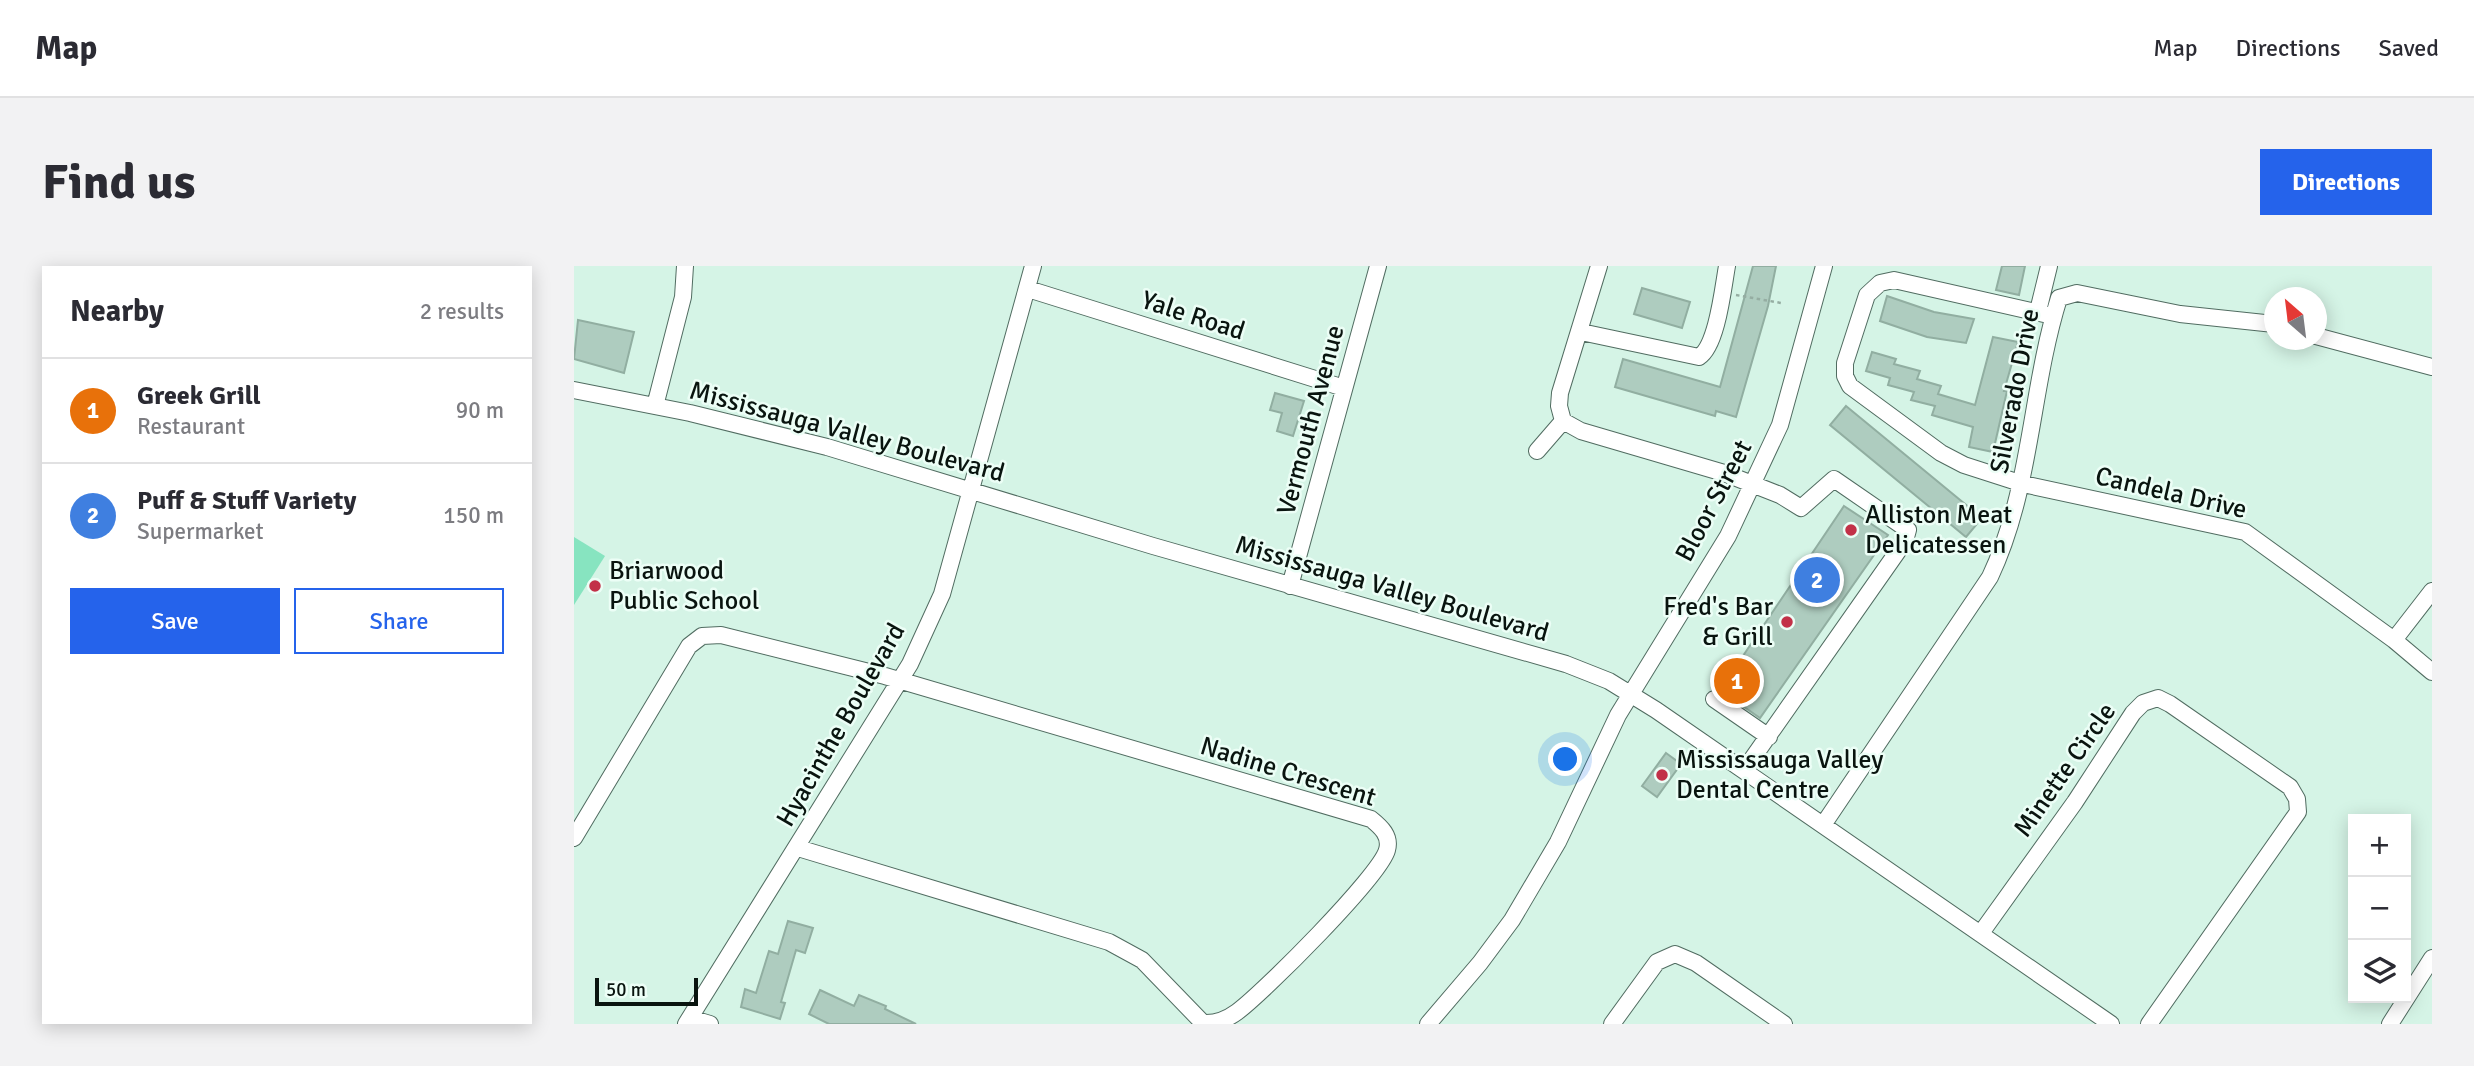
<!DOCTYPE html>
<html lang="en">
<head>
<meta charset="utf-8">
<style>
	body { margin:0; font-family:Signika,sans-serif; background:#f2f2f3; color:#2b2b33 }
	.controls { position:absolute; right:21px; bottom:21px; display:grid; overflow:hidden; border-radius:0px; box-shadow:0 4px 18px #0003 }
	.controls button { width:63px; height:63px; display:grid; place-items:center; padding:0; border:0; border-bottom:2px solid #e1e1e2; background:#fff; color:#2b2b33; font:35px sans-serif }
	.compass { position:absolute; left:1690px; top:21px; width:63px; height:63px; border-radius:50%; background:#fff; box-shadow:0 4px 18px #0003; rotate:332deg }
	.scale { position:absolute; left:21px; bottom:18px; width:103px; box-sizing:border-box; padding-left:7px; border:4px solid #09140f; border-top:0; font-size:19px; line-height:24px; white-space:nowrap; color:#09140f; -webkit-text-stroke:5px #ecfef6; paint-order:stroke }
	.you { position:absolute; left:992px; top:494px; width:24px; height:24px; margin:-18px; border:5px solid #fff; border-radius:50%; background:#1a73e8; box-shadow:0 0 0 10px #1a73e833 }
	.badge { display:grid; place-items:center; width:46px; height:46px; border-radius:50%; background:#2563eb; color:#fff; font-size:23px; font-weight:700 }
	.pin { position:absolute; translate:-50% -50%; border:4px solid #fff; box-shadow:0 2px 7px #0006 }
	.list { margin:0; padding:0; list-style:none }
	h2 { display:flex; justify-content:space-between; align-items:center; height:91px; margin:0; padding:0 28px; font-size:30px }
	h2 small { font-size:23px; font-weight:400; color:#7c7c81 }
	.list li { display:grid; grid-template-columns:46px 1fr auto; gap:21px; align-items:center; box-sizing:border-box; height:105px; padding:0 28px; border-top:2px solid #e1e1e2 }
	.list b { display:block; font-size:26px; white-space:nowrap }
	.list p { margin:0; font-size:23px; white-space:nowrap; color:#7c7c81 }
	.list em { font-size:23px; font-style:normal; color:#7c7c81 }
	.actions { display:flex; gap:14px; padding:21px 28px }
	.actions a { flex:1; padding:16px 0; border:2px solid #2563eb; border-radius:0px; text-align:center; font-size:24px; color:#2563eb }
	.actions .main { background:#2563eb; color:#fff }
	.icon { flex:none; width:38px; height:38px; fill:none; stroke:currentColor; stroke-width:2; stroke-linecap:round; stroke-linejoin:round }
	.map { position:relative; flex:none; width:1858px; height:758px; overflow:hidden; border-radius:0px }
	header { display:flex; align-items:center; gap:42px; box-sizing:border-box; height:98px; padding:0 35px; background:#fff; border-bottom:2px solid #e1e1e2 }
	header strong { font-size:33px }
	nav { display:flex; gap:38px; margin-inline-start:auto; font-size:24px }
	.intro { display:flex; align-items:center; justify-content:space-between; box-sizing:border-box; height:168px; padding:0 42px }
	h1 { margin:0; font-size:49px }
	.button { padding:18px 32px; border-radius:0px; background:#2563eb; color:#fff; font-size:24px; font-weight:700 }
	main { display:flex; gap:42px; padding:0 42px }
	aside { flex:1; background:#fff; border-radius:0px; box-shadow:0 4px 18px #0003 }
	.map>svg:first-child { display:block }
	.green { fill:#87e4c0 }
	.building { fill:#aeccbf; stroke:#91aea1; stroke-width:2 }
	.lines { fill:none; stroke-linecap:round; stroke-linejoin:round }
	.minor-casing { stroke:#516c61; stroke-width:18 }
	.path { stroke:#95ada2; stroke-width:2.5; stroke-dasharray:3.5 3.5; stroke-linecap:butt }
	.minor { stroke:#fff; stroke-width:16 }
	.poi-dot { fill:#c23148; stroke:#ecfef6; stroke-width:2.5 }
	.labels { text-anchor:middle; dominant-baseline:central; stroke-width:5; stroke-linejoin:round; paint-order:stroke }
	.street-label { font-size:26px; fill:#09140f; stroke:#ecfef6 }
	.poi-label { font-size:26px; fill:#09140f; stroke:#ecfef6; text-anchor:start }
</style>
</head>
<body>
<header>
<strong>Map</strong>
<nav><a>Map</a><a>Directions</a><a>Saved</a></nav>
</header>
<div class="intro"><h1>Find us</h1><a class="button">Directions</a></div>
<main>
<aside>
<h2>Nearby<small>2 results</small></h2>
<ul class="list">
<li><span class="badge" style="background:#e8710a">1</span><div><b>Greek Grill</b><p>Restaurant</p></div><em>90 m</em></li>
<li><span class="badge" style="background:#3f7fe0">2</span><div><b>Puff &amp; Stuff Variety</b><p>Supermarket</p></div><em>150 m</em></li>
</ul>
<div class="actions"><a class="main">Save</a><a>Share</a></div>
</aside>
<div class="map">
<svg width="1858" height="758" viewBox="0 0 1858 758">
	<rect width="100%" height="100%" fill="#d5f4e6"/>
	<path class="green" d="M 0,271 L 31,290 L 0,339 Z"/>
	<path class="building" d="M 1179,0 L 1202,0 L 1194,40 L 1162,151 L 1142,145 L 1141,150 L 1041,121 L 1049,93 L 1146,121 Z
		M 1428,0 L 1451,0 L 1445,29 L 1422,24 Z
		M 1068,22 L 1116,36 L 1108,62 L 1060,48 Z
		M 1313,30 L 1360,46 L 1400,53 L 1392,77 L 1353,71 L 1306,55 Z
		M 4,54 L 60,66 L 50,107 L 0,93 Z
		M 1419,71 L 1444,76 L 1430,125 L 1433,125 L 1419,186 L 1395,181 L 1399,161 L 1358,149 L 1361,140 L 1337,134 L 1340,126 L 1314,119 L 1316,112 L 1292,105 L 1298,86 L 1322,93 L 1320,98 L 1346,105 L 1343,113 L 1367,120 L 1364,128 L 1401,139 Z
		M 701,127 L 730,135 L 719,170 L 703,165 L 708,147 L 696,144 Z
		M 1272,140 L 1408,252 L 1392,271 L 1256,159 Z
		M 1270,240 L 1314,269 L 1186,452 L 1146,424 Z
		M 1092,487 L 1107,498 L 1083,531 L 1068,520 Z
		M 214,655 L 239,662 L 231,687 L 222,684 L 207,736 L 211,737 L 206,753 L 167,741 L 171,723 L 182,727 L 195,685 L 204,688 Z
		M 246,724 L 280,740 L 285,729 L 312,740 L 311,743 L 342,758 L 255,758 L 235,748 Z"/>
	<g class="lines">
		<defs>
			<path id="minor" d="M 1025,0 L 986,127 L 985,140 L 989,155 L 1007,165 L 1150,207 L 1206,229 L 1227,242 L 1260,213 L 1334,264 L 1331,275 L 1171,503
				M 454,23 L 770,122
				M 1464,45 L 1475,0
				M 1479,50 L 1320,14 L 1306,17 L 1293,29 L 1271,97 L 1271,110 L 1276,120 L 1367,187 L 1390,199 L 1449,218 L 1671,266 L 1820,374 L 1858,406
				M 1007,66 L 1125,91 C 1143,80 1149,22 1153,0
				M 1742,70 L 1858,101
				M 0,124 L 116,147 L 253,181 L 579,280 L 992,398 L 1035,415 L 1082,444 L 1537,758
				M 81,140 L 109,31 L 111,0
				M 963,185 L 989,155
				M 716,320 L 804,0
				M 1820,374 L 1858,325
				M 1140,433 L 1195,471
				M 1249,559 L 1416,311 C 1458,222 1456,125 1485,32 L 1503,27 L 1606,48 L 1700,58
				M 0,572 L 115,380 L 128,370 L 147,369 L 311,410 L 797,553 C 807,561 817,570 813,584 C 806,610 689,727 663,746 C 652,754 642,758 629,757 L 568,694 L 535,676 L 224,582
				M 1407,667 L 1501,536 L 1559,447 L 1569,437 L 1584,432 L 1596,438 L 1716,521 L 1723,533 L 1724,546 L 1575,758
				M 116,752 L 136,758
				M 112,758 L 336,398 L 368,328 L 459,0
				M 854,758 L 906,697 L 938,654 L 984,576 L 1044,449 L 1154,270 L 1206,159 L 1250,0
				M 1038,758 L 1083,696 L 1101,688 L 1122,697 L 1210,758
				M 1816,758 L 1858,692"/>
		</defs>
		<use href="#minor" class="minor-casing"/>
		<path class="path" d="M 1162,29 L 1207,37"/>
		<use href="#minor" class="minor"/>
	</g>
	<g class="poi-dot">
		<circle cx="1277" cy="264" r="7"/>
		<circle cx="21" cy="320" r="7"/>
		<circle cx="1213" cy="356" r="7"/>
		<circle cx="1088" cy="509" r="7"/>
	</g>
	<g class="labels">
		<g class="street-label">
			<text transform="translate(619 50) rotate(18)">Yale Road</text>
			<text transform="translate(1441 125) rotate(-79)">Silverado Drive</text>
			<text transform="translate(737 154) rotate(-75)">Vermouth Avenue</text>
			<text transform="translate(273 166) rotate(15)">Mississauga Valley Boulevard</text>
			<text transform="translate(1597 227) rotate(13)">Candela Drive</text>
			<text transform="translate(1140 235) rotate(-62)">Bloor Street</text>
			<text transform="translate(818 323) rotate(16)">Mississauga Valley Boulevard</text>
			<text transform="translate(267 459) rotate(-60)">Hyacinthe Boulevard</text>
			<text transform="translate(1491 504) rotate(-55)">Minette Circle</text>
			<text transform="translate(714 506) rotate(17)">Nadine Crescent</text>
		</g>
		<g class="poi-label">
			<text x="1291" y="249">Alliston Meat<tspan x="1291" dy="30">Delicatessen</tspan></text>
			<text x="35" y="305">Briarwood<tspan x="35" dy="30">Public School</tspan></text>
			<text x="1199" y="341" text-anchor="end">Fred's Bar<tspan x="1199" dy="30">&amp; Grill</tspan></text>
			<text x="1102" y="494">Mississauga Valley<tspan x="1102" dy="30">Dental Centre</tspan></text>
		</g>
	</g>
</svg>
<div class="controls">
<button>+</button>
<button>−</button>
<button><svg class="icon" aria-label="layers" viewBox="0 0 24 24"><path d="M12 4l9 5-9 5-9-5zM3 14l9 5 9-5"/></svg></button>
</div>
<svg class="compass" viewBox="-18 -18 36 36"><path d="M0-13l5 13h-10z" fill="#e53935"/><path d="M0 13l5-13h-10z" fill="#7c7c81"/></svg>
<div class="scale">50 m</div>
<div class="you"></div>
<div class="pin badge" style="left:1163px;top:415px;background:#e8710a">1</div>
<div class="pin badge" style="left:1243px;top:314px;background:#3f7fe0">2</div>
</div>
</main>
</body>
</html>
